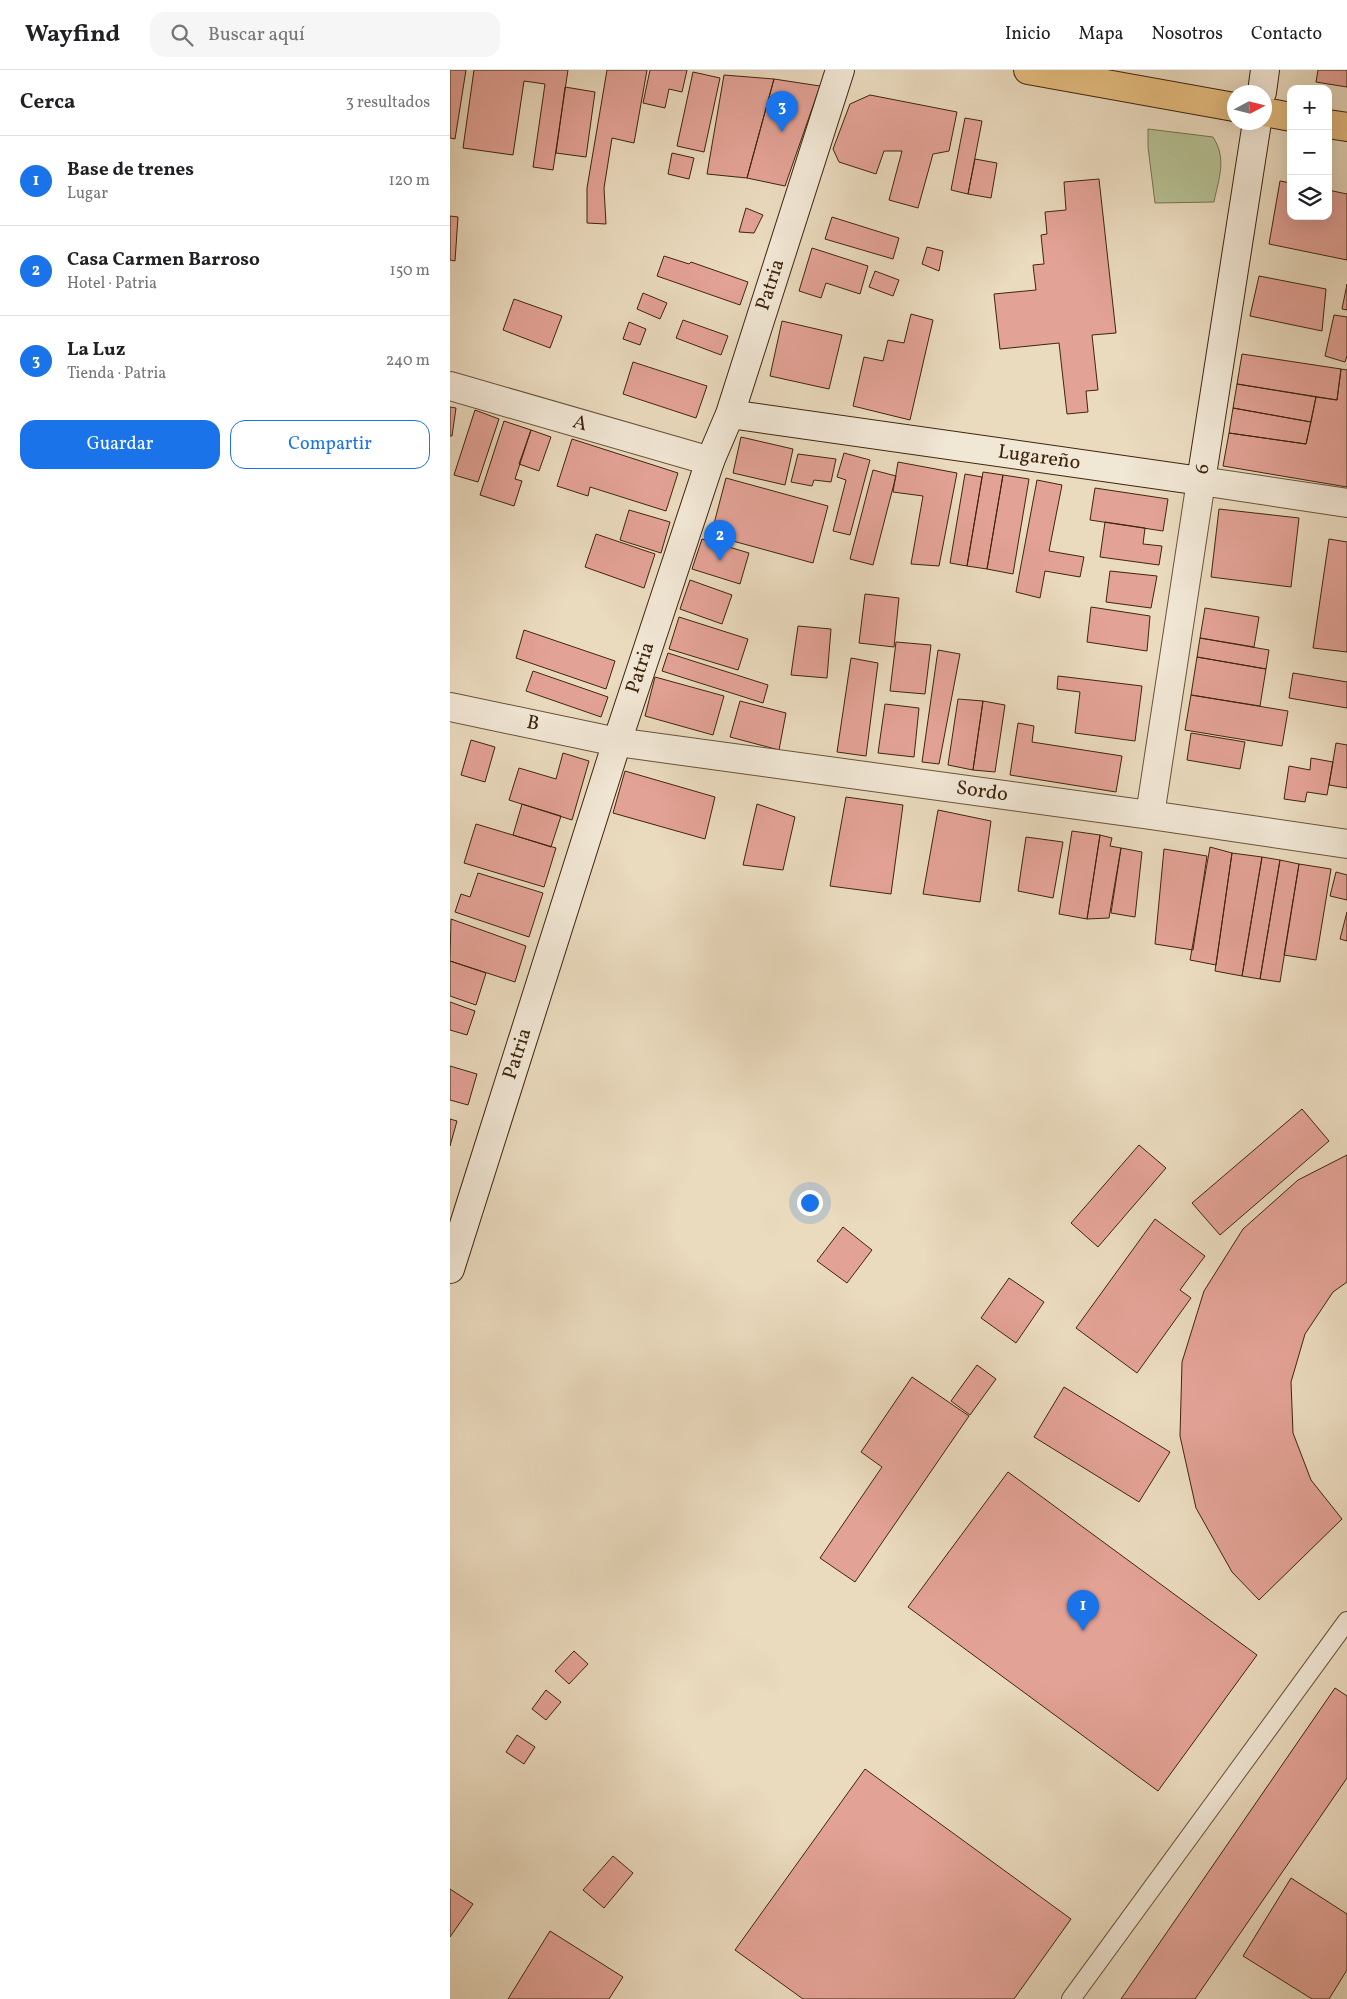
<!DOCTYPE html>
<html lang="es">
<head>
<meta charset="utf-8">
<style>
	body { margin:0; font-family:Vollkorn,serif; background:#f6f6f6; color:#202124 }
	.controls { position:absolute; right:15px; top:15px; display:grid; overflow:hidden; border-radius:10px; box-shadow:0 5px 20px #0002 }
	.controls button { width:45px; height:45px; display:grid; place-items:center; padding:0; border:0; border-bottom:1px solid #e0e0e0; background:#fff; color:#202124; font:25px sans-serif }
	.compass { position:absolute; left:777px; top:15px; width:45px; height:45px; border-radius:50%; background:#fff; box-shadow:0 5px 20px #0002; rotate:83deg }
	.you { position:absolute; left:359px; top:1132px; width:18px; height:18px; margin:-12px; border:4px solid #fff; border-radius:50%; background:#1a73e8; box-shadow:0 0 0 8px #1a73e833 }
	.badge { display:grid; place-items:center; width:32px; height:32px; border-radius:50%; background:#1a73e8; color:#fff; font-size:16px; font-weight:700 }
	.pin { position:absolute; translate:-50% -41px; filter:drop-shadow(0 1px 2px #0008) }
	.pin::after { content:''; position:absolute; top:26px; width:18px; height:15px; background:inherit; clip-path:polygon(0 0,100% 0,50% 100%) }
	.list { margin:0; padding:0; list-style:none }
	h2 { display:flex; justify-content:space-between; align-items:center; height:65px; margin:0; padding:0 20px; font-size:21px }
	h2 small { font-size:16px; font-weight:400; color:#757577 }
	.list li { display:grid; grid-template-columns:32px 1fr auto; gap:15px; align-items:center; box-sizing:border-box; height:90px; padding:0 20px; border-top:1px solid #e0e0e0 }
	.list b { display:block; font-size:19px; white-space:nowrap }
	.list p { margin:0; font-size:16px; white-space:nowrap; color:#757577 }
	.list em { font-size:16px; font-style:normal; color:#757577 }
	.actions { display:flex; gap:10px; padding:15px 20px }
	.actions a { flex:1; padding:11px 0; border:1px solid #1a73e8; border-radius:15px; text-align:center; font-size:18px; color:#1a73e8 }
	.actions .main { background:#1a73e8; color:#fff }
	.icon { flex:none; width:28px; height:28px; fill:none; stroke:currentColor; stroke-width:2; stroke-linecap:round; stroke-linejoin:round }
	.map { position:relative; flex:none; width:897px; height:1929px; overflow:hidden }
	header { display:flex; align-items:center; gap:30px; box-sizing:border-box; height:70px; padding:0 25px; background:#fff; border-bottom:1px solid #e0e0e0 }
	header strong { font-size:24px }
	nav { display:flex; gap:28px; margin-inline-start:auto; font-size:18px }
	.search { width:350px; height:45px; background:#f6f6f6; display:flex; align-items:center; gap:12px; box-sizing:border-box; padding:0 18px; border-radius:15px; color:#757577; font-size:19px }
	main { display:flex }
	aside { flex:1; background:#fff }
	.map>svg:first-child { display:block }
	.park { fill:#b5c093; stroke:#7a7250 }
	.building { fill:#e3a296; stroke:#3f250d }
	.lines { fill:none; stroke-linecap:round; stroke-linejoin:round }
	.lane-casing { stroke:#6a5239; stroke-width:20 }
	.street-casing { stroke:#6a5239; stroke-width:30 }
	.secondary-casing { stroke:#3f250d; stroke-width:30 }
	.primary-casing { stroke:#3f250d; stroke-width:30 }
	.lane { stroke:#f1e7d5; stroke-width:18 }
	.street { stroke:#f1e7d5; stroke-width:28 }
	.secondary { stroke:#f1e7d5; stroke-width:28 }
	.primary { stroke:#e5bd7f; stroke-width:28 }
	.labels { text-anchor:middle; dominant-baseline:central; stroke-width:5; stroke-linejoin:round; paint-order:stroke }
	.street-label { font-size:20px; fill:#3f250d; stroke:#f1e7d5 }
</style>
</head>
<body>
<header>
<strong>Wayfind</strong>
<div class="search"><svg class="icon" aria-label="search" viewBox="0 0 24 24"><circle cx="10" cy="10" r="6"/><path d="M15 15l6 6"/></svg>Buscar aquí</div>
<nav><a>Inicio</a><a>Mapa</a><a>Nosotros</a><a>Contacto</a></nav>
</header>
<main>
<aside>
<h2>Cerca<small>3 resultados</small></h2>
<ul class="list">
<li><span class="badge">1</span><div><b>Base de trenes</b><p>Lugar</p></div><em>120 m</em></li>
<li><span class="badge">2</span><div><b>Casa Carmen Barroso</b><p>Hotel · Patria</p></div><em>150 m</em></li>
<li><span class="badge">3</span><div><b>La Luz</b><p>Tienda · Patria</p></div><em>240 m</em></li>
</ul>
<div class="actions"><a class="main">Guardar</a><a>Compartir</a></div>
</aside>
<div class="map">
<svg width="897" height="1929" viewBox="0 0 897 1929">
	<rect width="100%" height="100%" fill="#eadabe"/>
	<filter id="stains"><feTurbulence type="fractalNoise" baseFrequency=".004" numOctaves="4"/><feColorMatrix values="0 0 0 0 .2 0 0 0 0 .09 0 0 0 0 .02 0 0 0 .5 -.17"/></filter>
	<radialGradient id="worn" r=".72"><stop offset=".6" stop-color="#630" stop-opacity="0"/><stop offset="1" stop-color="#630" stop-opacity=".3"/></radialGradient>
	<path class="park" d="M 698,59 L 763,67 C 777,89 769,107 764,132 L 705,133 L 698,77 Z"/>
	<path class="building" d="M 0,0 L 16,0 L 5,69 L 0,68 Z
		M 24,0 L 118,0 L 103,100 L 83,97 L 95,14 L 74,11 L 63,85 L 13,78 Z
		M 157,0 L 197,0 L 184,73 L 162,68 L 154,118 L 156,154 L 137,153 L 137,118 Z
		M 200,0 L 237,0 L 232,22 L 219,19 L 215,38 L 193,33 Z
		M 868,0 L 897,0 L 897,17 L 866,12 Z
		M 243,2 L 270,8 L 254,82 L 227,76 Z
		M 274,5 L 324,9 L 297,108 L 257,104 Z
		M 324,9 L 370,16 L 335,116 L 297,108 Z
		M 115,17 L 145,22 L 136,87 L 106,83 Z
		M 420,25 L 507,42 L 499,81 L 483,84 L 468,138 L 439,130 L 452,81 L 434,81 L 426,104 L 389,92 L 383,79 L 400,34 Z
		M 515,48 L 532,51 L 518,124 L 501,120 Z
		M 222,83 L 244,88 L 239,109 L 218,104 Z
		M 525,89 L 547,93 L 541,128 L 518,124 Z
		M 649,109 L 666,263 L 642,265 L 648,320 L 636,321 L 638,342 L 617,344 L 609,273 L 550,279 L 544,224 L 586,220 L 583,195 L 594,194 L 591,165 L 597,164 L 595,142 L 616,140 L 614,112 Z
		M 830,111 L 841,113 L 841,146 L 878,146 L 878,120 L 897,124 L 897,190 L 819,174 Z
		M 296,138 L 313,145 L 304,163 L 289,162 Z
		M 0,146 L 8,147 L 5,191 L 0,190 Z
		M 382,147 L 449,168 L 443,189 L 375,169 Z
		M 477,177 L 493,181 L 489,201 L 472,194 Z
		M 362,178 L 418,196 L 410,224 L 376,213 L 371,228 L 349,221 Z
		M 214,186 L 239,194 L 241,192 L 298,212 L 290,235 L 207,206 Z
		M 425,201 L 449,210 L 443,226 L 419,217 Z
		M 809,206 L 876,219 L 872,261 L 800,246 Z
		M 897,214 L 897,240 L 892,239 Z
		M 193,223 L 217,233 L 210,249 L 187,239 Z
		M 64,229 L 112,246 L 100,278 L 53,260 Z
		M 461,244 L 483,250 L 460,350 L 403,336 L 414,287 L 433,291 L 438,270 L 454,273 Z
		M 884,245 L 897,247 L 897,286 L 895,292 L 875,286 Z
		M 233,250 L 278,266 L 271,285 L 226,268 Z
		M 332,251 L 392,265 L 379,319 L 320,306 Z
		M 179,252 L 196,259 L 190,275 L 173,269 Z
		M 792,284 L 891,299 L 887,330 L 787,314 Z
		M 183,292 L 257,316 L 246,348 L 173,324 Z
		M 891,299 L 897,300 L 897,417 L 773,396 L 779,363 L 856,374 L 866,327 L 887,330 Z
		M 787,314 L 866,327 L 861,352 L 783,338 Z
		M 0,337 L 6,338 L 2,366 L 0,366 Z
		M 783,338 L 861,352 L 856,374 L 779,363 Z
		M 25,340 L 49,349 L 28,412 L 4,405 Z
		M 54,351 L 81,360 L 65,409 L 72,411 L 64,436 L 30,425 Z
		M 81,360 L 101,367 L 89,401 L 69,394 Z
		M 291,367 L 343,379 L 335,415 L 283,403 Z
		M 122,369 L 228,403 L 216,441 L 140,417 L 138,426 L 107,416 Z
		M 394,383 L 420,390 L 400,465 L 383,461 L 396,410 L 387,407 Z
		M 348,384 L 386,389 L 381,412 L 364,410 L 362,416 L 341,412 Z
		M 448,392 L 507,403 L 489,496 L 461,494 L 473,426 L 443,422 Z
		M 423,400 L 446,406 L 423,495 L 400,489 Z
		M 533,402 L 553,405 L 537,499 L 517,496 Z
		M 515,404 L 532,407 L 517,496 L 500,493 Z
		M 553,405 L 579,409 L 563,504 L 537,499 Z
		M 276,408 L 378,436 L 363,493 L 261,465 Z
		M 587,410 L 612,415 L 599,481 L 634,487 L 630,507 L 595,501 L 590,528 L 566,522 Z
		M 645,418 L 718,429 L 713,461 L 640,450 Z
		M 769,439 L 849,448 L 841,517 L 761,507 Z
		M 179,440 L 220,452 L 211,483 L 170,470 Z
		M 655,452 L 695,458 L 693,474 L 712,476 L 709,495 L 650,487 Z
		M 146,464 L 205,484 L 194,518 L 135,497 Z
		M 252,469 L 299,483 L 290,514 L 242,499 Z
		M 879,469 L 897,472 L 897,582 L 863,578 Z
		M 660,501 L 707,506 L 701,538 L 656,532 Z
		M 240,510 L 282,525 L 272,554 L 230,539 Z
		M 415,524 L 449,528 L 444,577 L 409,573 Z
		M 641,537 L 700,546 L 697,581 L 637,572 Z
		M 755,538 L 809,547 L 804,577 L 750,568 Z
		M 229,547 L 298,569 L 288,600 L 219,579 Z
		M 348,556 L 381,559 L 377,608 L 341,605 Z
		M 74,560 L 165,591 L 156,619 L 66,588 Z
		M 750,568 L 819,580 L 816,599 L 747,587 Z
		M 446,572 L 481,575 L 475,624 L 440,621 Z
		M 488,580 L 510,584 L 489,694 L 472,692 Z
		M 218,583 L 318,615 L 313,633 L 212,601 Z
		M 747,587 L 816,599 L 810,636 L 741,625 Z
		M 401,588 L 428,593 L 416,686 L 387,682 Z
		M 83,601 L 158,627 L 151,647 L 76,621 Z
		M 843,603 L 897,612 L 897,638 L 839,628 Z
		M 608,606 L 692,616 L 685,671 L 625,663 L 630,622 L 607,619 Z
		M 205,607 L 274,626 L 263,665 L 195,646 Z
		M 741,625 L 838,641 L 832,676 L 735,660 Z
		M 508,629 L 533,631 L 523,700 L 498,695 Z
		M 290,631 L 336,643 L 329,680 L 280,667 Z
		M 533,631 L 555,635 L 545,702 L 523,700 Z
		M 435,634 L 469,638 L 464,687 L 428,683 Z
		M 568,653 L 584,656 L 582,672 L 672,686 L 666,722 L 560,705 Z
		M 741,663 L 795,672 L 790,699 L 737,690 Z
		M 21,670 L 45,677 L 35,712 L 11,705 Z
		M 886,673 L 897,675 L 897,718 L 879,715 Z
		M 113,683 L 139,691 L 122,750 L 59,730 L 69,698 L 106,709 Z
		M 861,688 L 883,692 L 877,725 L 857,722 L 855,732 L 834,729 L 839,696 L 860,700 Z
		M 175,701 L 265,727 L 255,769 L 163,743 Z
		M 396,727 L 453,735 L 441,824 L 380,816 Z
		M 72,734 L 111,746 L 101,777 L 63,765 Z
		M 307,734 L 345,747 L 333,800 L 293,795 Z
		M 488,740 L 541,751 L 530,832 L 473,824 Z
		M 26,754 L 106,778 L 94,817 L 14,793 Z
		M 622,761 L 650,765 L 637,849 L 609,844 Z
		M 650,765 L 662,768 L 660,776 L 671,778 L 659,848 L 637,849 Z
		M 576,767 L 613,772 L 603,828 L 568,821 Z
		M 760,777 L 782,783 L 766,895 L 740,890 Z
		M 671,778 L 692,782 L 685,847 L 661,843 Z
		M 714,779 L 757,786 L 743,880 L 705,874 Z
		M 782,783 L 812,787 L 792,906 L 765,901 Z
		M 812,787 L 830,790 L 810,909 L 792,906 Z
		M 830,790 L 849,794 L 830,912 L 810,909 Z
		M 849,794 L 881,799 L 866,890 L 834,885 Z
		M 886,802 L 897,805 L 897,830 L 880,826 Z
		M 28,803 L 93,823 L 79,867 L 5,842 L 11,824 L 20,827 Z
		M 897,842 L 897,871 L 890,869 Z
		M 1,849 L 76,876 L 65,912 L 0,891 Z
		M 0,891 L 36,903 L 26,935 L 0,926 Z
		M 0,932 L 25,941 L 17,965 L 0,960 Z
		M 0,996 L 27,1004 L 18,1035 L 0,1030 Z
		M 852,1039 L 879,1071 L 770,1165 L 742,1133 Z
		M 0,1049 L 7,1051 L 0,1076 Z
		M 689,1075 L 716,1098 L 648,1177 L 621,1153 Z
		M 897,1085 L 897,1212 L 883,1222 L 855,1264 L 841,1312 L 843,1363 L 861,1410 L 892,1449 L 809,1530 L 782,1502 L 746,1438 L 730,1366 L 732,1292 L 754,1221 L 793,1159 L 848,1110 Z
		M 705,1149 L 755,1186 L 730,1220 L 741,1228 L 687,1303 L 626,1258 Z
		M 393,1157 L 422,1180 L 397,1213 L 367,1191 Z
		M 559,1208 L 594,1232 L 566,1273 L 531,1248 Z
		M 527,1295 L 546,1309 L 520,1345 L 501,1331 Z
		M 462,1307 L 519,1346 L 405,1512 L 370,1488 L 432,1397 L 411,1382 Z
		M 614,1317 L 720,1382 L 689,1432 L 584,1367 Z
		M 558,1402 L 807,1585 L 708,1721 L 458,1537 Z
		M 124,1581 L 138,1594 L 119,1614 L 105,1601 Z
		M 885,1618 L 897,1626 L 897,1708 L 745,1929 L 671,1929 Z
		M 96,1620 L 111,1632 L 96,1650 L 82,1639 Z
		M 67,1665 L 85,1677 L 74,1694 L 56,1682 Z
		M 415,1699 L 621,1849 L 564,1929 L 353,1929 L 285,1880 Z
		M 163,1786 L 183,1803 L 154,1838 L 133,1820 Z
		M 841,1808 L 897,1844 L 897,1900 L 879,1929 L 862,1929 L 793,1886 Z
		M 0,1819 L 23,1834 L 0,1867 Z
		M 100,1861 L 173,1907 L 159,1929 L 58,1929 Z"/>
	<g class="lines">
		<defs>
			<path id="lane" d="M 621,1929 L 897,1551"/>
			<path id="street" d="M 0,316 L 260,391
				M 0,637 L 167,672 L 700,745 L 897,774
				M 700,745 L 751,411 L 897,433"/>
			<path id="secondary" d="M 812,22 L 815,0
				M 280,344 L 751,411 L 807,52
				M 0,1199 L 167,672 L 260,391 L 280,344 L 390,0"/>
			<path id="primary" d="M 578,0 L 784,37
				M 814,42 L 841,47
				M 878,54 L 897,57"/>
		</defs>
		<use href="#lane" class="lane-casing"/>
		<use href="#street" class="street-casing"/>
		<use href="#secondary" class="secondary-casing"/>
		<use href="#primary" class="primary-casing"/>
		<use href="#lane" class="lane"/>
		<use href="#street" class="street"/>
		<use href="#secondary" class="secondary"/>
		<use href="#primary" class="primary"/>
	</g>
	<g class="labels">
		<g class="street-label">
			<text transform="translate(321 215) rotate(-72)">Patria</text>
			<text transform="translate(130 354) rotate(16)">A</text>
			<text transform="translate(589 388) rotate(8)">Lugareño</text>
			<text transform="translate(753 399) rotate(-81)">6</text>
			<text transform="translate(191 598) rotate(-72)">Patria</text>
			<text transform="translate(83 654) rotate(12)">B</text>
			<text transform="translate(532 722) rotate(8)">Sordo</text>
			<text transform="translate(68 984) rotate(-72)">Patria</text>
		</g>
	</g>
	<rect width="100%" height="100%" filter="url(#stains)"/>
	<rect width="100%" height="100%" fill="url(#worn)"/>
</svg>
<div class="controls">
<button>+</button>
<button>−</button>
<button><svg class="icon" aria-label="layers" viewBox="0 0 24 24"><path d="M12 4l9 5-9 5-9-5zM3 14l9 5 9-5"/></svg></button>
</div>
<svg class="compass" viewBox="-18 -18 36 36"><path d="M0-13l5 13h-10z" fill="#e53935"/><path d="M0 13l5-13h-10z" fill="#757577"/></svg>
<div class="you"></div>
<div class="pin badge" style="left:633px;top:1561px">1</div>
<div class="pin badge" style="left:270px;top:491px">2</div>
<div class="pin badge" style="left:332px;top:62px">3</div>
</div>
</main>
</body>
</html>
